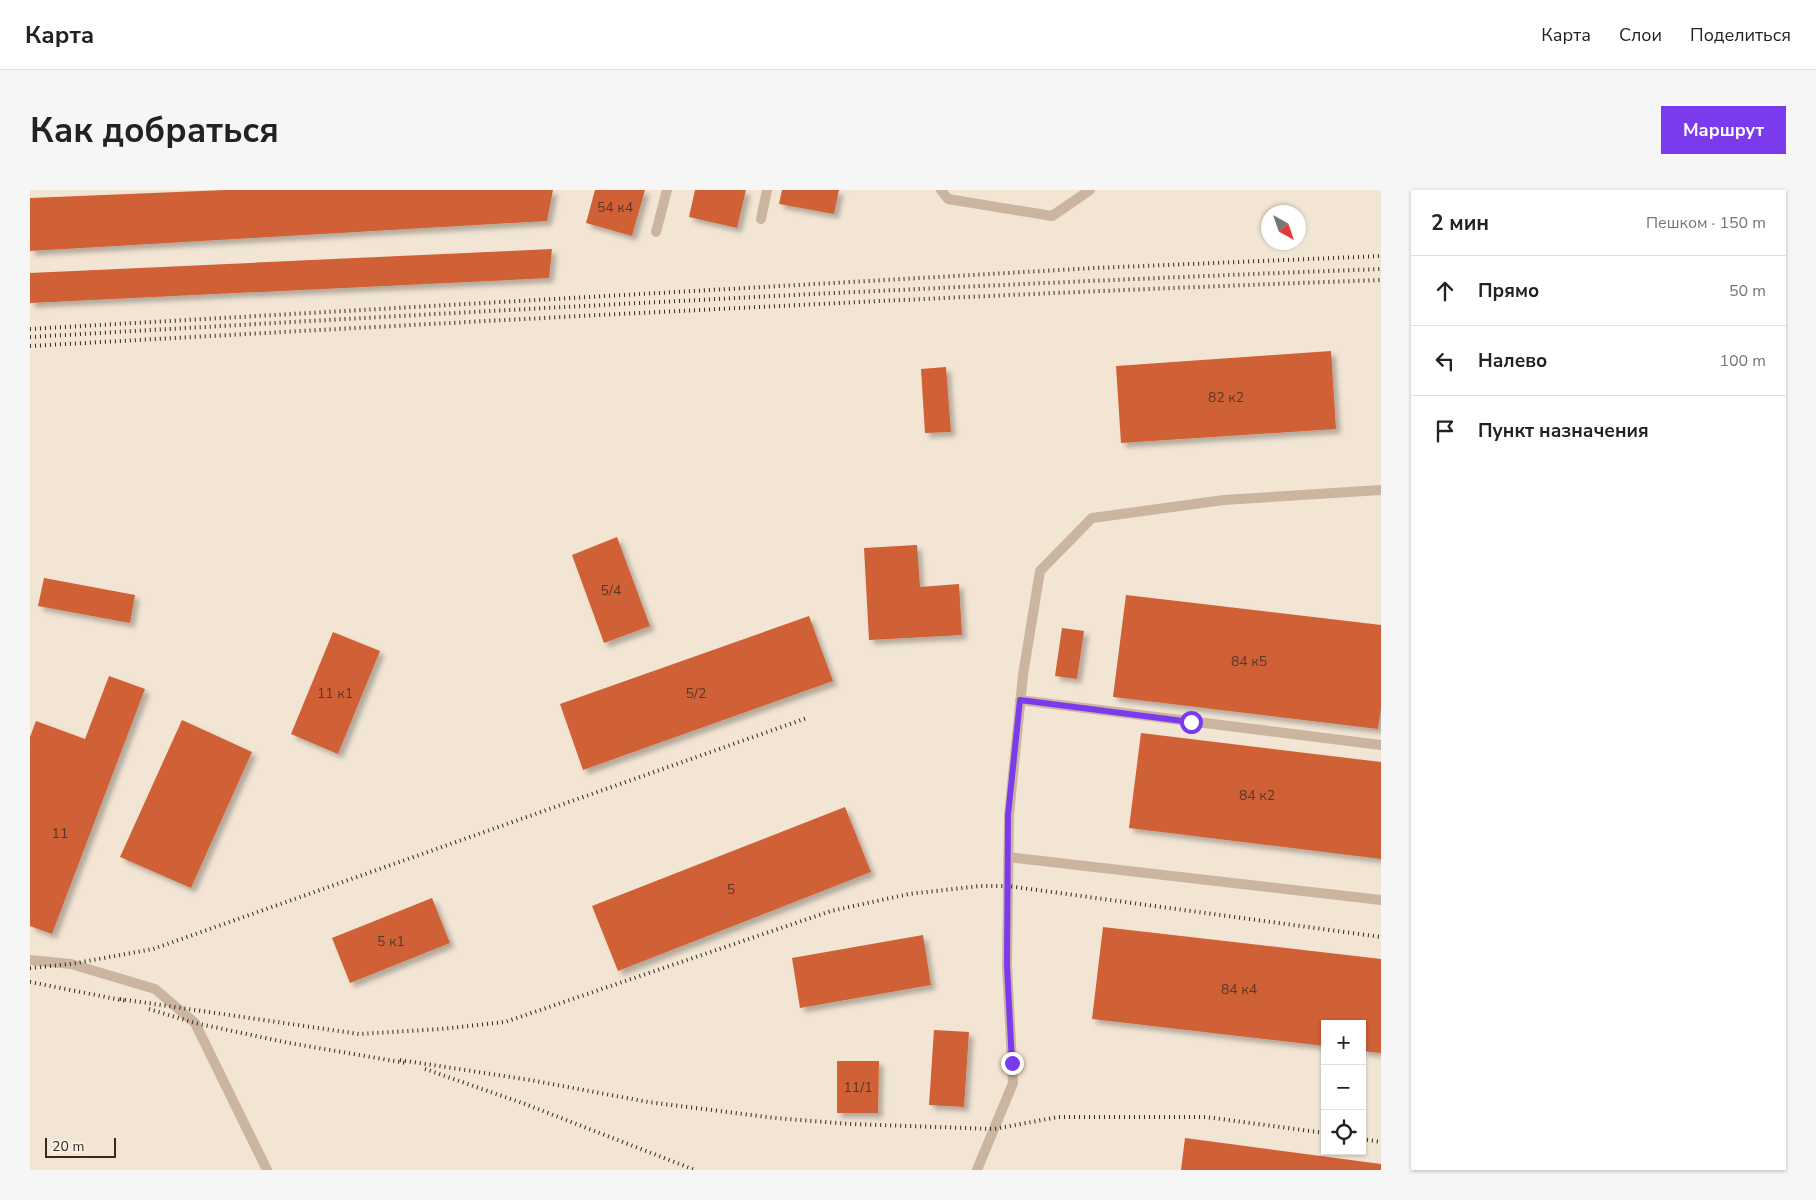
<!DOCTYPE html>
<html lang="ru">
<head>
<meta charset="utf-8">
<style>
	body { margin:0; font-family:"Nunito Sans",sans-serif; background:#f6f6f6; color:#222 }
	.controls { position:absolute; right:15px; bottom:15px; display:grid; overflow:hidden; border-radius:0px; box-shadow:0 1px 4px #0004 }
	.controls button { width:45px; height:45px; display:grid; place-items:center; padding:0; border:0; border-bottom:1px solid #e0e0e0; background:#fff; color:#222; font:25px sans-serif }
	.compass { position:absolute; left:1231px; top:15px; width:45px; height:45px; border-radius:50%; background:#fff; box-shadow:0 1px 4px #0004; rotate:140deg }
	.scale { position:absolute; left:15px; bottom:12px; width:71px; box-sizing:border-box; padding-left:5px; border:2px solid #342924; border-top:0; font-size:14px; line-height:18px; white-space:nowrap; color:#342924; -webkit-text-stroke:4px #faefe0; paint-order:stroke }
	.stop { position:absolute; width:15px; height:15px; margin:-11px; border:4px solid #7c3aed; border-radius:50%; background:#fff }
	.stop.end { background:#7c3aed; border-color:#fff; box-shadow:0 1px 5px #0008 }
	.list { margin:0; padding:0; list-style:none }
	h2 { display:flex; justify-content:space-between; align-items:center; height:65px; margin:0; padding:0 20px; font-size:21px }
	h2 small { font-size:16px; font-weight:400; color:#767676 }
	.list li { display:grid; grid-template-columns:32px 1fr auto; gap:15px; align-items:center; box-sizing:border-box; height:70px; padding:0 20px; border-top:1px solid #e0e0e0 }
	.list b { display:block; font-size:19px; white-space:nowrap }
	.list em { font-size:16px; font-style:normal; color:#767676 }
	.icon { flex:none; width:28px; height:28px; fill:none; stroke:currentColor; stroke-width:2; stroke-linecap:round; stroke-linejoin:round }
	.map { position:relative; flex:none; width:1351px; height:980px; overflow:hidden; border-radius:0px }
	header { display:flex; align-items:center; gap:30px; box-sizing:border-box; height:70px; padding:0 25px; background:#fff; border-bottom:1px solid #e0e0e0 }
	header strong { font-size:24px }
	nav { display:flex; gap:28px; margin-inline-start:auto; font-size:18px }
	.intro { display:flex; align-items:center; justify-content:space-between; box-sizing:border-box; height:120px; padding:0 30px }
	h1 { margin:0; font-size:35px }
	.button { padding:12px 22px; border-radius:0px; background:#7c3aed; color:#fff; font-size:18px; font-weight:700 }
	main { display:flex; gap:30px; padding:0 30px }
	aside { flex:1; background:#fff; border-radius:0px; box-shadow:0 1px 4px #0004 }
	.map>svg:first-child { display:block }
	.building { fill:#d06035; filter:url(#shadow) }
	.lines { fill:none; stroke-linecap:round; stroke-linejoin:round }
	.service { stroke:#cbb5a0; stroke-width:10 }
	.rail { stroke:#342924; stroke-width:4; stroke-dasharray:1 4; stroke-linecap:butt }
	.route { stroke:#7c3aed; stroke-width:6 }
	.labels { text-anchor:middle; dominant-baseline:central; stroke-width:4.5; stroke-linejoin:round; paint-order:stroke }
	.number-label { font-size:14px; fill:#5b3728 }
</style>
</head>
<body>
<header>
<strong>Карта</strong>
<nav><a>Карта</a><a>Слои</a><a>Поделиться</a></nav>
</header>
<div class="intro"><h1>Как добраться</h1><a class="button">Маршрут</a></div>
<main>
<div class="map">
<svg width="1351" height="980" viewBox="0 0 1351 980">
	<defs>
		<filter id="shadow"><feDropShadow dx="4.5" dy="4.5" stdDeviation="2.5" flood-color="#0004"/></filter>
	</defs>
	<rect width="100%" height="100%" fill="#f2e5d4"/>
	<path class="building" d="M 196,0 L 523,0 L 517,31 L 0,61 L 0,8 Z
		M 565,0 L 615,0 L 602,46 L 556,33 Z
		M 665,0 L 716,0 L 707,38 L 659,27 Z
		M 752,0 L 809,0 L 804,24 L 749,14 Z
		M 522,59 L 519,88 L 0,113 L 0,83 Z
		M 1301,161 L 1306,239 L 1091,253 L 1086,176 Z
		M 916,177 L 921,242 L 895,243 L 891,179 Z
		M 587,347 L 620,436 L 574,453 L 542,365 Z
		M 887,355 L 890,397 L 929,394 L 932,445 L 839,450 L 834,358 Z
		M 14,388 L 105,405 L 100,433 L 8,416 Z
		M 1096,405 L 1351,435 L 1351,518 L 1348,539 L 1083,507 Z
		M 779,426 L 803,491 L 553,580 L 530,514 Z
		M 1032,438 L 1054,441 L 1047,489 L 1025,486 Z
		M 303,442 L 350,461 L 308,564 L 261,544 Z
		M 79,486 L 115,499 L 22,744 L 0,736 L 0,547 L 6,531 L 55,549 Z
		M 152,530 L 222,562 L 161,698 L 90,667 Z
		M 1111,543 L 1351,572 L 1351,669 L 1099,638 Z
		M 815,617 L 841,682 L 588,781 L 562,716 Z
		M 402,708 L 420,753 L 320,793 L 302,748 Z
		M 1073,737 L 1351,769 L 1351,863 L 1332,861 L 1332,834 L 1295,834 L 1295,856 L 1062,829 Z
		M 893,745 L 901,795 L 770,818 L 762,768 Z
		M 904,840 L 939,842 L 934,917 L 899,915 Z
		M 807,871 L 849,871 L 848,923 L 807,923 Z
		M 1155,948 L 1351,974 L 1351,980 L 1151,980 Z"/>
	<g class="lines">
		<path class="service" d="M 911,0 L 918,9 L 1022,26 L 1060,0
			M 731,29 L 737,0
			M 626,42 L 637,0
			M 990,510 L 1351,555
			M 978,667 L 1351,710
			M 0,770 L 41,774 L 125,799 L 165,833 L 237,980
			M 947,980 L 983,893 L 977,776 L 979,625 L 993,485 L 1010,381 L 1062,328 L 1194,310 L 1351,300"/>
		<path class="rail" d="M 0,139 L 1065,78 L 1351,66
			M 0,147 C 450,121 900,96 1351,79
			M 0,156 C 450,131 900,106 1351,90
			M 0,778 L 41,774 L 123,759 L 777,528
			M 0,792 L 96,811
			M 90,809 L 329,844 L 411,839 L 475,832 L 801,721 L 879,704 L 950,696 L 978,696 L 1351,747
			M 119,819 L 165,833 L 259,853 L 376,873
			M 370,870 L 500,890 L 618,912 L 745,928 L 820,934 L 964,939 L 1028,927 L 1176,927 L 1295,943
			M 395,879 L 495,914 L 665,980
			M 1332,949 L 1351,952"/>
	</g>
	<g class="lines">
		<path class="route" d="M 982,873 L 977,776 L 978,625 L 990,510 L 1161,532"/>
	</g>
	<g class="labels">
		<g class="number-label">
			<text x="585" y="17">54 к4</text>
			<text x="1196" y="207">82 к2</text>
			<text x="581" y="400">5/4</text>
			<text x="1219" y="471">84 к5</text>
			<text x="305" y="503">11 к1</text>
			<text x="666" y="503">5/2</text>
			<text x="1227" y="605">84 к2</text>
			<text x="30" y="643">11</text>
			<text x="701" y="699">5</text>
			<text x="361" y="751">5 к1</text>
			<text x="1209" y="799">84 к4</text>
			<text x="828" y="897">11/1</text>
		</g>
	</g>
</svg>
<div class="controls">
<button>+</button>
<button>−</button>
<button><svg class="icon" aria-label="locate" viewBox="0 0 24 24"><circle cx="12" cy="12" r="6"/><path d="M12 2v4M12 18v4M2 12h4M18 12h4"/></svg></button>
</div>
<svg class="compass" viewBox="-18 -18 36 36"><path d="M0-13l5 13h-10z" fill="#e53935"/><path d="M0 13l5-13h-10z" fill="#767676"/></svg>
<div class="scale">20 m</div>
<div class="stop" style="left:1161px;top:532px"></div>
<div class="stop end" style="left:982px;top:873px"></div>
</div>
<aside>
<h2>2 мин<small>Пешком · 150 m</small></h2>
<ul class="list">
<li><svg class="icon" aria-label="ahead" viewBox="0 0 24 24"><path d="M12 20V5M6 11l6-6 6 6"/></svg><div><b>Прямо</b></div><em>50 m</em></li>
<li><svg class="icon" aria-label="left" viewBox="0 0 24 24"><path d="M17 20v-9H6M10 6l-5 5 5 5"/></svg><div><b>Налево</b></div><em>100 m</em></li>
<li><svg class="icon" aria-label="arrive" viewBox="0 0 24 24"><path d="M6 21V4h12l-3 4 3 4H6"/></svg><div><b>Пункт назначения</b></div></li>
</ul>
</aside>
</main>
</body>
</html>
